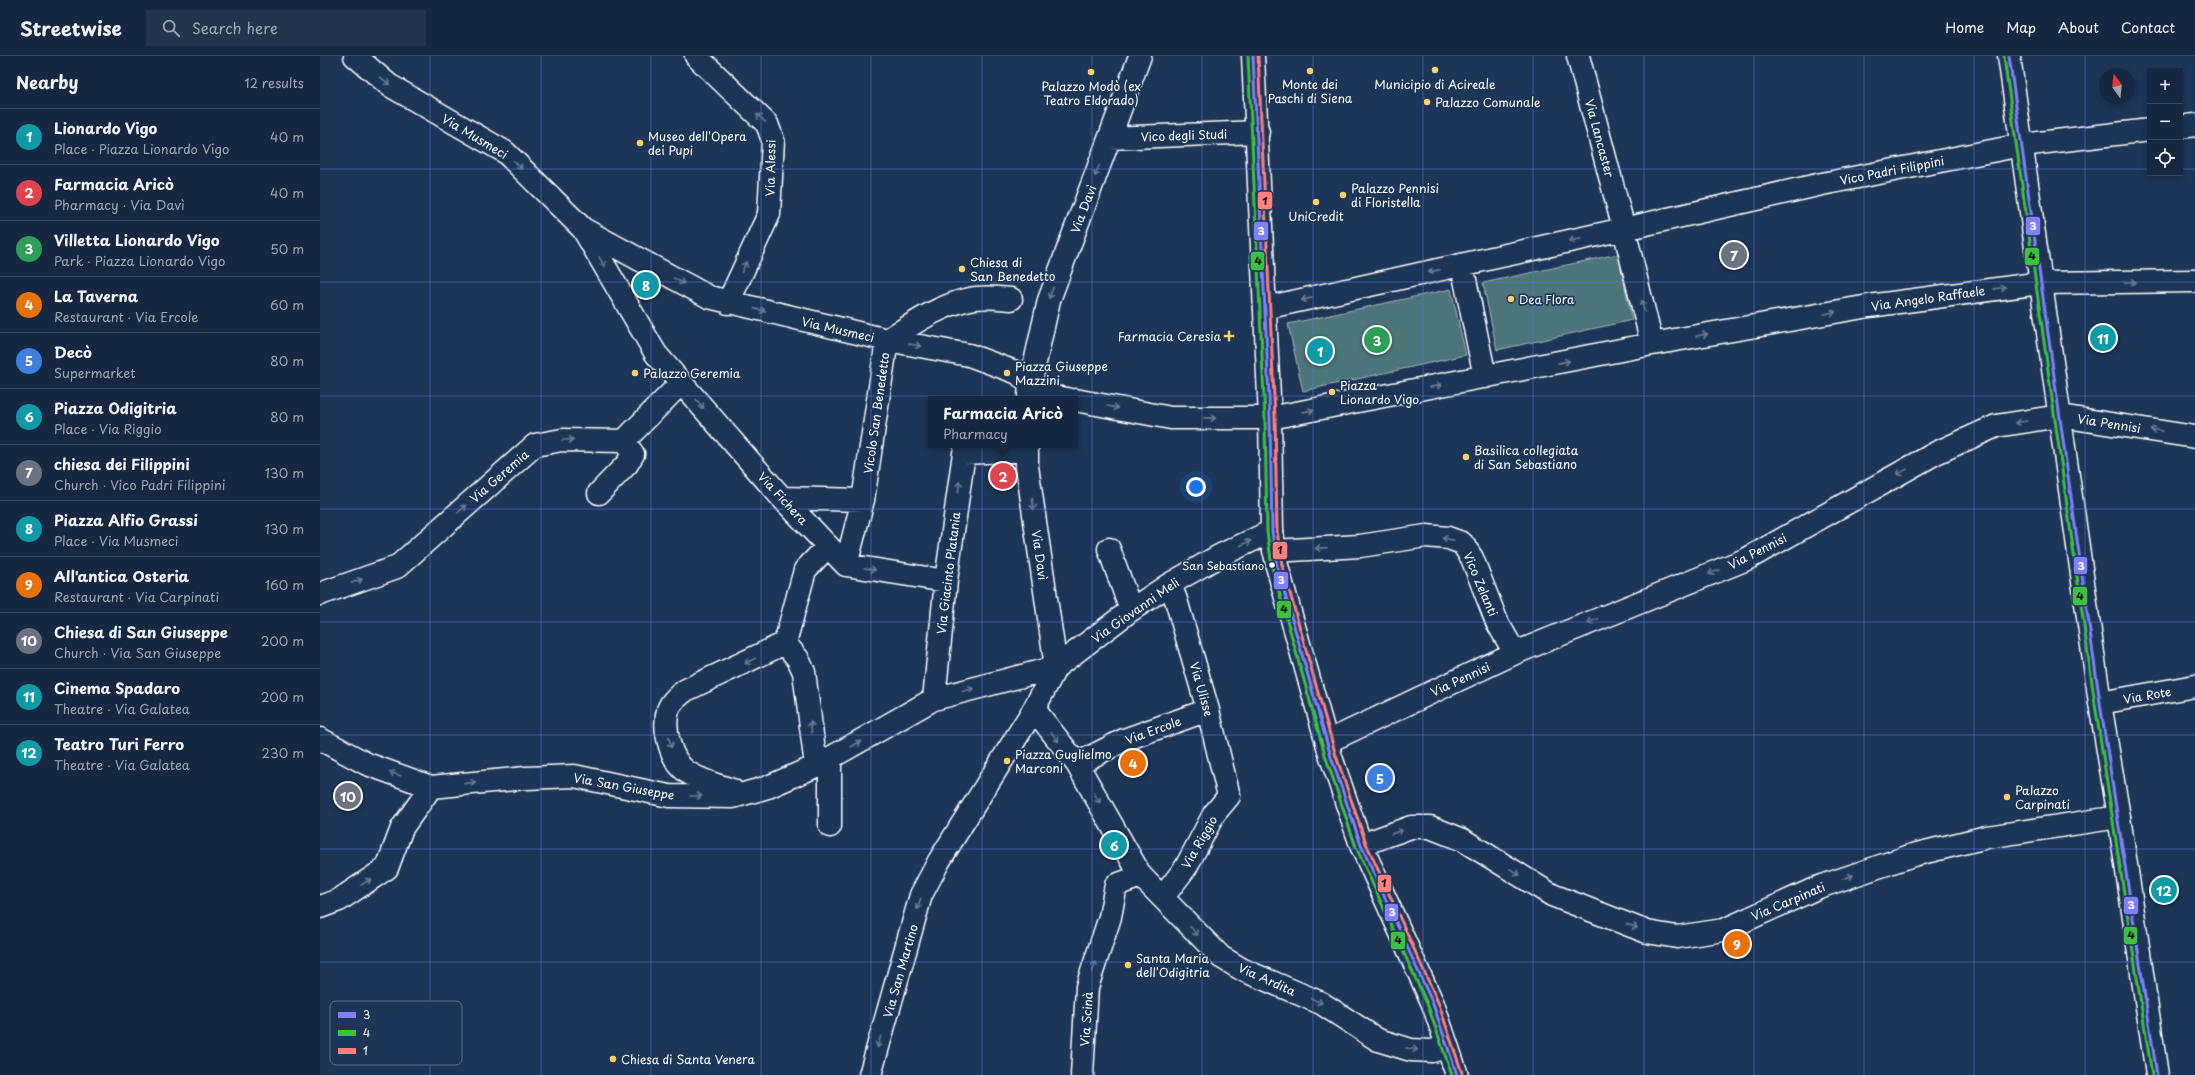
<!DOCTYPE html>
<html lang="en">
<head>
<meta charset="utf-8">
<style>
	body { margin:0; font-family:"Playpen Sans",sans-serif; background:#23344c; color:#f1f3f6 }
	.controls { position:absolute; right:12px; top:12px; display:grid; overflow:hidden; border-radius:0px; box-shadow:0 2px 6px #0003 }
	.controls button { width:36px; height:36px; display:grid; place-items:center; padding:0; border:0; border-bottom:1px solid #35445a; background:#162841; color:#f1f3f6; font:20px sans-serif }
	.compass { position:absolute; left:1779px; top:12px; width:36px; height:36px; border-radius:50%; background:#162841; box-shadow:0 2px 6px #0003; rotate:345deg }
	.you { position:absolute; left:876px; top:431px; width:14px; height:14px; margin:-10px; border:3px solid #fff; border-radius:50%; background:#1a73e8; box-shadow:0 0 0 6px #1a73e833 }
	.badge { display:grid; place-items:center; width:26px; height:26px; border-radius:50%; background:#ffd166; color:#fff; font-size:13px; font-weight:700 }
	.pin { position:absolute; translate:-50% -50%; border:2px solid #fff; box-shadow:0 1px 4px #0006 }
	.popup { position:absolute; left:608px; top:340px; width:150px; height:52px; box-sizing:border-box; display:grid; place-content:center; border-radius:0px; background:#162841; filter:drop-shadow(0 1px 3px #0005); font-size:13px; white-space:nowrap; color:#9ea6b1 }
	.popup b { font-size:15px; color:#f1f3f6 }
	.popup::after { content:''; position:absolute; left:50%; top:100%; margin-left:-8px; border:8px solid transparent; border-top-color:#162841 }
	.list { margin:0; padding:0; list-style:none }
	h2 { display:flex; justify-content:space-between; align-items:center; height:52px; margin:0; padding:0 16px; font-size:17px }
	h2 small { font-size:13px; font-weight:400; color:#9ea6b1 }
	.list li { display:grid; grid-template-columns:26px 1fr auto; gap:12px; align-items:center; box-sizing:border-box; height:56px; padding:0 16px; border-top:1px solid #35445a }
	.list b { display:block; font-size:15px; white-space:nowrap }
	.list p { margin:0; font-size:13px; white-space:nowrap; color:#9ea6b1 }
	.list em { font-size:13px; font-style:normal; color:#9ea6b1 }
	.icon { flex:none; width:22px; height:22px; fill:none; stroke:currentColor; stroke-width:2; stroke-linecap:round; stroke-linejoin:round }
	.map { position:relative; flex:none; width:1875px; height:1019px; overflow:hidden }
	header { display:flex; align-items:center; gap:24px; box-sizing:border-box; height:56px; padding:0 20px; background:#162841; border-bottom:1px solid #35445a }
	header strong { font-size:19px }
	nav { display:flex; gap:22px; margin-inline-start:auto; font-size:14px }
	.search { width:280px; height:36px; background:#23344c; display:flex; align-items:center; gap:10px; box-sizing:border-box; padding:0 14px; border-radius:0px; color:#9ea6b1; font-size:15px }
	main { display:flex }
	aside { flex:1; background:#162841 }
	.map>svg:first-child { display:block }
	.green { fill:#4e767a; stroke:#a6babc }
	.lines { fill:none; stroke-linecap:round; stroke-linejoin:round }
	.street-casing { stroke:#fff; stroke-width:25 }
	.secondary-casing { stroke:#fff; stroke-width:25 }
	.street { stroke:#1d3557; stroke-width:22 }
	.secondary { stroke:#1d3557; stroke-width:22 }
	.bus-1-casing { stroke:#1d3557; stroke-width:6 }
	.bus-2-casing { stroke:#1d3557; stroke-width:6 }
	.bus-3-casing { stroke:#1d3557; stroke-width:6 }
	.bus-1 { stroke:#8080ff; stroke-width:3 }
	.bus-2 { stroke:#40c040; stroke-width:3 }
	.bus-3 { stroke:#ff8080; stroke-width:3 }
	.oneway { stroke:#6c7c92 }
	.grid { fill:none; stroke:#567ae2; stroke-width:1; stroke-opacity:0.55 }
	.poi-dot { fill:#ffd166; stroke:#1d3557; stroke-width:1.5 }
	.bus-dot { fill:#fff; stroke:#1d3557; stroke-width:1.5 }
	.labels { text-anchor:middle; dominant-baseline:central; stroke-width:3.5; stroke-linejoin:round; paint-order:stroke }
	.bus-label { font-size:11px; fill:#fff; stroke:#1d3557; text-anchor:end }
	.poi-label { font-size:12px; fill:#fff; stroke:#1d3557; text-anchor:start }
	.street-label { font-size:12px; fill:#fff; stroke:#1d3557 }
	.key { fill:#1d3557; stroke:#617289; stroke-width:1 }
	.key-label { font-size:11px; fill:#fff }
	.line-badge { stroke:#1d3557; stroke-width:1.5 }
	.badge-label { font-size:11px; text-anchor:middle; font-weight:bold; fill:#fff }
	.pale-badge-label { font-size:11px; text-anchor:middle; font-weight:bold; fill:#111 }
</style>
</head>
<body>
<header>
<strong>Streetwise</strong>
<div class="search"><svg class="icon" aria-label="search" viewBox="0 0 24 24"><circle cx="10" cy="10" r="6"/><path d="M15 15l6 6"/></svg>Search here</div>
<nav><a>Home</a><a>Map</a><a>About</a><a>Contact</a></nav>
</header>
<main>
<aside>
<h2>Nearby<small>12 results</small></h2>
<ul class="list">
<li><span class="badge" style="background:#0f9aa8">1</span><div><b>Lionardo Vigo</b><p>Place · Piazza Lionardo Vigo</p></div><em>40 m</em></li>
<li><span class="badge" style="background:#e0444e">2</span><div><b>Farmacia Aricò</b><p>Pharmacy · Via Davì</p></div><em>40 m</em></li>
<li><span class="badge" style="background:#2e9e5b">3</span><div><b>Villetta Lionardo Vigo</b><p>Park · Piazza Lionardo Vigo</p></div><em>50 m</em></li>
<li><span class="badge" style="background:#e8710a">4</span><div><b>La Taverna</b><p>Restaurant · Via Ercole</p></div><em>60 m</em></li>
<li><span class="badge" style="background:#3f7fe0">5</span><div><b>Decò</b><p>Supermarket</p></div><em>80 m</em></li>
<li><span class="badge" style="background:#0f9aa8">6</span><div><b>Piazza Odigitria</b><p>Place · Via Riggio</p></div><em>80 m</em></li>
<li><span class="badge" style="background:#6b7280">7</span><div><b>chiesa dei Filippini</b><p>Church · Vico Padri Filippini</p></div><em>130 m</em></li>
<li><span class="badge" style="background:#0f9aa8">8</span><div><b>Piazza Alfio Grassi</b><p>Place · Via Musmeci</p></div><em>130 m</em></li>
<li><span class="badge" style="background:#e8710a">9</span><div><b>All'antica Osteria</b><p>Restaurant · Via Carpinati</p></div><em>160 m</em></li>
<li><span class="badge" style="background:#6b7280">10</span><div><b>Chiesa di San Giuseppe</b><p>Church · Via San Giuseppe</p></div><em>200 m</em></li>
<li><span class="badge" style="background:#0f9aa8">11</span><div><b>Cinema Spadaro</b><p>Theatre · Via Galatea</p></div><em>200 m</em></li>
<li><span class="badge" style="background:#0f9aa8">12</span><div><b>Teatro Turi Ferro</b><p>Theatre · Via Galatea</p></div><em>230 m</em></li>
</ul>
</aside>
<div class="map">
<svg width="1875" height="1019" viewBox="0 0 1875 1019">
	<rect width="100%" height="100%" fill="#1d3557"/>
	<filter id="ink" filterUnits="userSpaceOnUse"><feTurbulence type="fractalNoise" baseFrequency=".025" numOctaves="2"/><feDisplacementMap in="SourceGraphic" scale="8" xChannelSelector="R" yChannelSelector="G"/><feConvolveMatrix kernelMatrix="1 2 1 2 8 2 1 2 1" color-interpolation-filters="sRGB"/></filter>
	<g filter="url(#ink)">
		<path class="green" d="M 1298,198 L 1312,264 L 1177,294 L 1163,227 Z
			M 1131,233 L 1146,299 L 983,335 L 968,268 Z"/>
		<g class="lines">
			<defs>
				<path id="street" d="M 35,0 L 69,29 L 185,96 L 263,173 L 336,298 L 462,442 L 526,509 L 626,525
					M 376,0 L 447,68 L 453,84 L 449,158 L 408,247
					M 1258,0 L 1304,173 L 1502,128 L 1702,89 L 1830,74
					M 1860,71 L 1875,69
					M 790,82 L 938,76
					M 263,173 L 389,241 L 567,284 L 649,299 L 698,317 L 710,329 L 724,339 L 747,343
					M 1142,209 L 1165,321
					M 945,252 L 1304,173 L 1332,288
					M 709,340 L 710,329 L 729,244 L 820,0
					M 755,344 L 851,362 L 950,362 L 1332,288 L 1549,250 L 1721,227 L 1875,225
					M 279,437 L 307,408 L 313,398 L 304,385
					M 462,442 L 543,444
					M 789,493 L 811,554
					M 954,495 L 1040,490 L 1106,480 L 1128,482 L 1142,487 L 1152,502 L 1177,566 L 1195,597
					M 526,509 L 543,444 L 567,284 C 593,268 620,249 650,243 C 663,240 678,242 691,243
					M 0,538 L 77,511 L 215,389 L 242,384 L 304,385 L 361,327
					M 465,587 L 485,514 L 508,490
					M 614,643 L 626,525 L 644,397 L 707,394
					M 1780,647 L 1875,630
					M 714,653 L 757,708 L 821,820 L 901,901 L 923,914 L 1001,947 L 1058,984 L 1091,994 L 1112,995 L 1127,991
					M 0,683 L 47,708 L 111,731 L 206,722 L 254,720 L 349,740 L 413,741 L 448,731 L 496,710 L 614,643 L 736,611 L 811,554 L 850,528 L 899,500 L 952,475
					M 1007,686 L 1195,597 L 1427,503 L 1616,397 L 1676,370 L 1740,360 L 1875,381
					M 757,708 L 804,684 L 888,654
					M 412,734 C 396,729 381,725 367,716 C 350,704 343,673 348,654 C 351,645 359,639 366,634 L 465,587 L 478,603 L 484,616 L 496,710
					M 510,770 L 510,703
					M 1041,789 L 1091,771 L 1110,771 L 1143,784 L 1232,839 L 1327,876 L 1357,881 L 1404,874 L 1499,831 L 1593,799 L 1667,781 L 1799,761
					M 843,841 L 866,811 L 894,758 L 909,740 L 888,654 L 856,544 L 850,528
					M 0,851 L 19,844 L 67,812 L 82,772 L 111,731
					M 550,1019 L 601,839 L 619,805 L 714,653 L 736,611 L 707,410 L 707,389
					M 762,1019 L 767,931 L 790,861 L 796,829 L 821,820"/>
				<path id="secondary" d="M 933,0 L 950,362 L 952,475 L 957,510 L 1011,701 L 1041,789 L 1113,948 L 1137,1019
					M 1689,0 L 1780,647 L 1799,761 L 1837,1019"/>
			</defs>
			<use href="#street" class="street-casing"/>
			<use href="#secondary" class="secondary-casing"/>
			<use href="#street" class="street"/>
			<use href="#secondary" class="secondary"/>
			<defs>
				<path id="bus-1" d="M 933,0 L 950,362 L 952,475 L 957,510 L 1011,701 L 1041,789 L 1113,948 L 1137,1019
					M 1689,0 L 1780,647 L 1837,1019"/>
				<path id="bus-2" d="M 928,0 L 945,362 L 947,475 L 952,511 L 1006,702 L 1036,791 L 1108,950 L 1132,1019
					M 1684,1 L 1775,648 L 1832,1019"/>
				<path id="bus-3" d="M 938,0 L 955,362 L 957,475 L 962,509 L 1016,700 L 1046,787 L 1118,946 L 1142,1017"/>
			</defs>
			<use href="#bus-1" class="bus-1-casing"/>
			<use href="#bus-2" class="bus-2-casing"/>
			<use href="#bus-3" class="bus-3-casing"/>
			<use href="#bus-1" class="bus-1"/>
			<use href="#bus-2" class="bus-2"/>
			<use href="#bus-3" class="bus-3"/>
		</g>
		<defs><path id="oneway-shaft" d="M-6 0H5M1.5-3L5.5 0L1.5 3" fill="none" stroke-width="1.6" stroke-linecap="round" stroke-linejoin="round"/></defs>
		<g class="oneway">
			<use href="#oneway-shaft" transform="translate(65 25) rotate(40)"/>
			<use href="#oneway-shaft" transform="translate(441 62) rotate(-136)"/>
			<use href="#oneway-shaft" transform="translate(198 109) rotate(45)"/>
			<use href="#oneway-shaft" transform="translate(777 115) rotate(111)"/>
			<use href="#oneway-shaft" transform="translate(1255 184) rotate(168)"/>
			<use href="#oneway-shaft" transform="translate(282 206) rotate(60)"/>
			<use href="#oneway-shaft" transform="translate(424 211) rotate(-66)"/>
			<use href="#oneway-shaft" transform="translate(1114 215) rotate(167)"/>
			<use href="#oneway-shaft" transform="translate(359 225) rotate(28)"/>
			<use href="#oneway-shaft" transform="translate(1810 226)"/>
			<use href="#oneway-shaft" transform="translate(1680 232) rotate(-8)"/>
			<use href="#oneway-shaft" transform="translate(731 237) rotate(111)"/>
			<use href="#oneway-shaft" transform="translate(987 243) rotate(167)"/>
			<use href="#oneway-shaft" transform="translate(1323 250) rotate(-103)"/>
			<use href="#oneway-shaft" transform="translate(440 254) rotate(13)"/>
			<use href="#oneway-shaft" transform="translate(1510 257) rotate(-10)"/>
			<use href="#oneway-shaft" transform="translate(1382 279) rotate(-10)"/>
			<use href="#oneway-shaft" transform="translate(595 289) rotate(10)"/>
			<use href="#oneway-shaft" transform="translate(1244 306) rotate(-11)"/>
			<use href="#oneway-shaft" transform="translate(1116 330) rotate(-11)"/>
			<use href="#oneway-shaft" transform="translate(380 348) rotate(49)"/>
			<use href="#oneway-shaft" transform="translate(793 351) rotate(10)"/>
			<use href="#oneway-shaft" transform="translate(988 355) rotate(-11)"/>
			<use href="#oneway-shaft" transform="translate(890 362) rotate(1)"/>
			<use href="#oneway-shaft" transform="translate(1701 366) rotate(171)"/>
			<use href="#oneway-shaft" transform="translate(1836 374) rotate(-171)"/>
			<use href="#oneway-shaft" transform="translate(248 384)"/>
			<use href="#oneway-shaft" transform="translate(1582 416) rotate(151)"/>
			<use href="#oneway-shaft" transform="translate(639 431) rotate(-82)"/>
			<use href="#oneway-shaft" transform="translate(713 448) rotate(82)"/>
			<use href="#oneway-shaft" transform="translate(142 453) rotate(-42)"/>
			<use href="#oneway-shaft" transform="translate(1128 483) rotate(-168)"/>
			<use href="#oneway-shaft" transform="translate(926 487) rotate(-25)"/>
			<use href="#oneway-shaft" transform="translate(1001 492) rotate(177)"/>
			<use href="#oneway-shaft" transform="translate(550 513) rotate(9)"/>
			<use href="#oneway-shaft" transform="translate(1394 516) rotate(158)"/>
			<use href="#oneway-shaft" transform="translate(37 525) rotate(-19)"/>
			<use href="#oneway-shaft" transform="translate(1273 565) rotate(158)"/>
			<use href="#oneway-shaft" transform="translate(430 605) rotate(153)"/>
			<use href="#oneway-shaft" transform="translate(648 634) rotate(-15)"/>
			<use href="#oneway-shaft" transform="translate(491 671) rotate(-97)"/>
			<use href="#oneway-shaft" transform="translate(735 681) rotate(51)"/>
			<use href="#oneway-shaft" transform="translate(350 686) rotate(75)"/>
			<use href="#oneway-shaft" transform="translate(536 688) rotate(-30)"/>
			<use href="#oneway-shaft" transform="translate(75 718) rotate(-162)"/>
			<use href="#oneway-shaft" transform="translate(150 727) rotate(-6)"/>
			<use href="#oneway-shaft" transform="translate(376 740)"/>
			<use href="#oneway-shaft" transform="translate(777 742) rotate(60)"/>
			<use href="#oneway-shaft" transform="translate(1077 776) rotate(-19)"/>
			<use href="#oneway-shaft" transform="translate(1195 816) rotate(32)"/>
			<use href="#oneway-shaft" transform="translate(1528 821) rotate(-19)"/>
			<use href="#oneway-shaft" transform="translate(46 826) rotate(-33)"/>
			<use href="#oneway-shaft" transform="translate(599 848) rotate(106)"/>
			<use href="#oneway-shaft" transform="translate(1312 870) rotate(21)"/>
			<use href="#oneway-shaft" transform="translate(874 875) rotate(48)"/>
			<use href="#oneway-shaft" transform="translate(774 911) rotate(-72)"/>
			<use href="#oneway-shaft" transform="translate(997 945) rotate(25)"/>
			<use href="#oneway-shaft" transform="translate(559 986) rotate(106)"/>
			<use href="#oneway-shaft" transform="translate(1092 993) rotate(9)"/>
		</g>
	</g>
	<path class="grid" d="M 110,0 L 110,1019M 221,0 L 221,1019M 331,0 L 331,1019M 441,0 L 441,1019M 551,0 L 551,1019M 662,0 L 662,1019M 772,0 L 772,1019M 882,0 L 882,1019M 993,0 L 993,1019M 1103,0 L 1103,1019M 1213,0 L 1213,1019M 1324,0 L 1324,1019M 1434,0 L 1434,1019M 1544,0 L 1544,1019M 1654,0 L 1654,1019M 1765,0 L 1765,1019M 0,113 L 1830,113M 1860,113 L 1875,113M 0,226 L 1875,226M 0,340 L 1875,340M 0,453 L 1875,453M 0,566 L 1875,566M 0,679 L 1875,679M 0,793 L 1875,793M 0,906 L 1875,906"/>
	<g class="poi-dot">
		<circle cx="1115" cy="14" r="4"/>
		<circle cx="990" cy="15" r="4"/>
		<circle cx="771" cy="16" r="4"/>
		<circle cx="1107" cy="46" r="4"/>
		<circle cx="320" cy="87" r="4"/>
		<circle cx="1023" cy="139" r="4"/>
		<circle cx="996" cy="146" r="4"/>
		<circle cx="642" cy="213" r="4"/>
		<circle cx="1191" cy="243" r="4"/>
		<path d="M907 274h4v4h4v4h-4v4h-4v-4h-4v-4h4z"/>
		<circle cx="315" cy="317" r="4"/>
		<circle cx="687" cy="317" r="4"/>
		<circle cx="1012" cy="336" r="4"/>
		<circle cx="1146" cy="401" r="4"/>
		<circle cx="687" cy="705" r="4"/>
		<circle cx="1687" cy="741" r="4"/>
		<circle cx="808" cy="909" r="4"/>
		<circle cx="293" cy="1003" r="4"/>
	</g>
	<circle class="bus-dot" cx="952" cy="509" r="3.5"/>
	<g class="labels">
		<g class="bus-label">
			<text x="944" y="509">San Sebastiano</text>
		</g>
		<g class="poi-label">
			<text x="990" y="28" text-anchor="middle">Monte dei<tspan x="990" dy="14">Paschi di Siena</tspan></text>
			<text x="1115" y="28" text-anchor="middle">Municipio di Acireale</text>
			<text x="771" y="30" text-anchor="middle">Palazzo Modò (ex<tspan x="771" dy="14">Teatro Eldorado)</tspan></text>
			<text x="1115" y="46">Palazzo Comunale</text>
			<text x="328" y="80">Museo dell'Opera<tspan x="328" dy="14">dei Pupi</tspan></text>
			<text x="1031" y="132">Palazzo Pennisi<tspan x="1031" dy="14">di Floristella</tspan></text>
			<text x="996" y="160" text-anchor="middle">UniCredit</text>
			<text x="650" y="206">Chiesa di<tspan x="650" dy="14">San Benedetto</tspan></text>
			<text x="1199" y="243">Dea Flora</text>
			<text x="901" y="280" text-anchor="end">Farmacia Ceresia</text>
			<text x="695" y="310">Piazza Giuseppe<tspan x="695" dy="14">Mazzini</tspan></text>
			<text x="323" y="317">Palazzo Geremia</text>
			<text x="1020" y="329">Piazza<tspan x="1020" dy="14">Lionardo Vigo</tspan></text>
			<text x="1154" y="394">Basilica collegiata<tspan x="1154" dy="14">di San Sebastiano</tspan></text>
			<text x="695" y="698">Piazza Guglielmo<tspan x="695" dy="14">Marconi</tspan></text>
			<text x="1695" y="734">Palazzo<tspan x="1695" dy="14">Carpinati</tspan></text>
			<text x="816" y="902">Santa Maria<tspan x="816" dy="14">dell'Odigitria</tspan></text>
			<text x="301" y="1003">Chiesa di Santa Venera</text>
		</g>
		<g class="street-label">
			<text transform="translate(864 79) rotate(-2)">Vico degli Studi</text>
			<text transform="translate(155 80) rotate(31)">Via Musmeci</text>
			<text transform="translate(1280 82) rotate(75)">Via Lancaster</text>
			<text transform="translate(450 112) rotate(-89)">Via Alessi</text>
			<text transform="translate(1572 114) rotate(-11)">Vico Padri Filippini</text>
			<text transform="translate(763 153) rotate(-69)">Via Davì</text>
			<text transform="translate(1608 242) rotate(-8)">Via Angelo Raffaele</text>
			<text transform="translate(518 273) rotate(13)">Via Musmeci</text>
			<text transform="translate(556 357) rotate(-82)">Vicolo San Benedetto</text>
			<text transform="translate(1789 367) rotate(9)">Via Pennisi</text>
			<text transform="translate(179 420) rotate(-41)">Via Geremia</text>
			<text transform="translate(463 442) rotate(47)">Via Fichera</text>
			<text transform="translate(1437 495) rotate(-27)">Via Pennisi</text>
			<text transform="translate(720 499) rotate(82)">Via Davì</text>
			<text transform="translate(628 517) rotate(-83)">Via Giacinto Platania</text>
			<text transform="translate(1161 528) rotate(67)">Vico Zelanti</text>
			<text transform="translate(815 554) rotate(-35)">Via Giovanni Meli</text>
			<text transform="translate(1140 623) rotate(-25)">Via Pennisi</text>
			<text transform="translate(882 633) rotate(74)">Via Ulisse</text>
			<text transform="translate(1827 639) rotate(-10)">Via Rote</text>
			<text transform="translate(833 674) rotate(-20)">Via Ercole</text>
			<text transform="translate(304 730) rotate(10)">Via San Giuseppe</text>
			<text transform="translate(879 786) rotate(-60)">Via Riggio</text>
			<text transform="translate(1468 845) rotate(-23)">Via Carpinati</text>
			<text transform="translate(580 915) rotate(-74)">Via San Martino</text>
			<text transform="translate(947 923) rotate(24)">Via Ardita</text>
			<text transform="translate(766 963) rotate(-86)">Via Scinà</text>
		</g>
	</g>
	<rect x="10" y="945" width="132" height="64" rx="6" class="key"/>
	<rect x="18" y="956" width="18" height="6" fill="#8080ff"/>
	<rect x="18" y="974" width="18" height="6" fill="#40c040"/>
	<rect x="18" y="992" width="18" height="6" fill="#ff8080"/>
	<g class="key-label">
		<text x="43" y="963">3</text>
		<text x="43" y="981">4</text>
		<text x="43" y="999">1</text>
	</g>
	<g class="line-badge">
		<rect x="937" y="135" width="16" height="19" rx="4" fill="#ff8080"/>
		<rect x="1705" y="160" width="16" height="20" rx="4" fill="#8080ff"/>
		<rect x="933" y="165" width="16" height="20" rx="4" fill="#8080ff"/>
		<rect x="1704" y="191" width="16" height="19" rx="4" fill="#40c040"/>
		<rect x="930" y="195" width="15" height="20" rx="4" fill="#40c040"/>
		<rect x="952" y="485" width="16" height="19" rx="4" fill="#ff8080"/>
		<rect x="1753" y="500" width="15" height="19" rx="4" fill="#8080ff"/>
		<rect x="953" y="515" width="16" height="19" rx="4" fill="#8080ff"/>
		<rect x="1752" y="530" width="16" height="20" rx="4" fill="#40c040"/>
		<rect x="956" y="544" width="16" height="19" rx="4" fill="#40c040"/>
		<rect x="1057" y="818" width="15" height="19" rx="4" fill="#ff8080"/>
		<rect x="1803" y="840" width="16" height="19" rx="4" fill="#8080ff"/>
		<rect x="1064" y="847" width="15" height="19" rx="4" fill="#8080ff"/>
		<rect x="1803" y="870" width="15" height="19" rx="4" fill="#40c040"/>
		<rect x="1070" y="875" width="16" height="19" rx="4" fill="#40c040"/>
	</g>
	<g class="badge-label">
		<text x="1713" y="174">3</text>
		<text x="941" y="179">3</text>
		<text x="1761" y="514">3</text>
		<text x="961" y="528">3</text>
		<text x="1811" y="853">3</text>
		<text x="1072" y="860">3</text>
	</g>
	<g class="pale-badge-label">
		<text x="945" y="149">1</text>
		<text x="1712" y="204">4</text>
		<text x="938" y="209">4</text>
		<text x="960" y="498">1</text>
		<text x="1760" y="544">4</text>
		<text x="964" y="557">4</text>
		<text x="1064" y="831">1</text>
		<text x="1811" y="883">4</text>
		<text x="1078" y="888">4</text>
	</g>
</svg>
<div class="controls">
<button>+</button>
<button>−</button>
<button><svg class="icon" aria-label="locate" viewBox="0 0 24 24"><circle cx="12" cy="12" r="6"/><path d="M12 2v4M12 18v4M2 12h4M18 12h4"/></svg></button>
</div>
<svg class="compass" viewBox="-18 -18 36 36"><path d="M0-13l5 13h-10z" fill="#e53935"/><path d="M0 13l5-13h-10z" fill="#9ea6b1"/></svg>
<div class="you"></div>
<div class="pin badge" style="left:1000px;top:295px;background:#0f9aa8">1</div>
<div class="pin badge" style="left:683px;top:420px;background:#e0444e">2</div>
<div class="popup"><b>Farmacia Aricò</b>Pharmacy</div>
<div class="pin badge" style="left:1057px;top:284px;background:#2e9e5b">3</div>
<div class="pin badge" style="left:813px;top:707px;background:#e8710a">4</div>
<div class="pin badge" style="left:1060px;top:722px;background:#3f7fe0">5</div>
<div class="pin badge" style="left:794px;top:789px;background:#0f9aa8">6</div>
<div class="pin badge" style="left:1414px;top:199px;background:#6b7280">7</div>
<div class="pin badge" style="left:326px;top:229px;background:#0f9aa8">8</div>
<div class="pin badge" style="left:1417px;top:888px;background:#e8710a">9</div>
<div class="pin badge" style="left:28px;top:740px;background:#6b7280">10</div>
<div class="pin badge" style="left:1783px;top:282px;background:#0f9aa8">11</div>
<div class="pin badge" style="left:1844px;top:834px;background:#0f9aa8">12</div>
</div>
</main>
</body>
</html>
